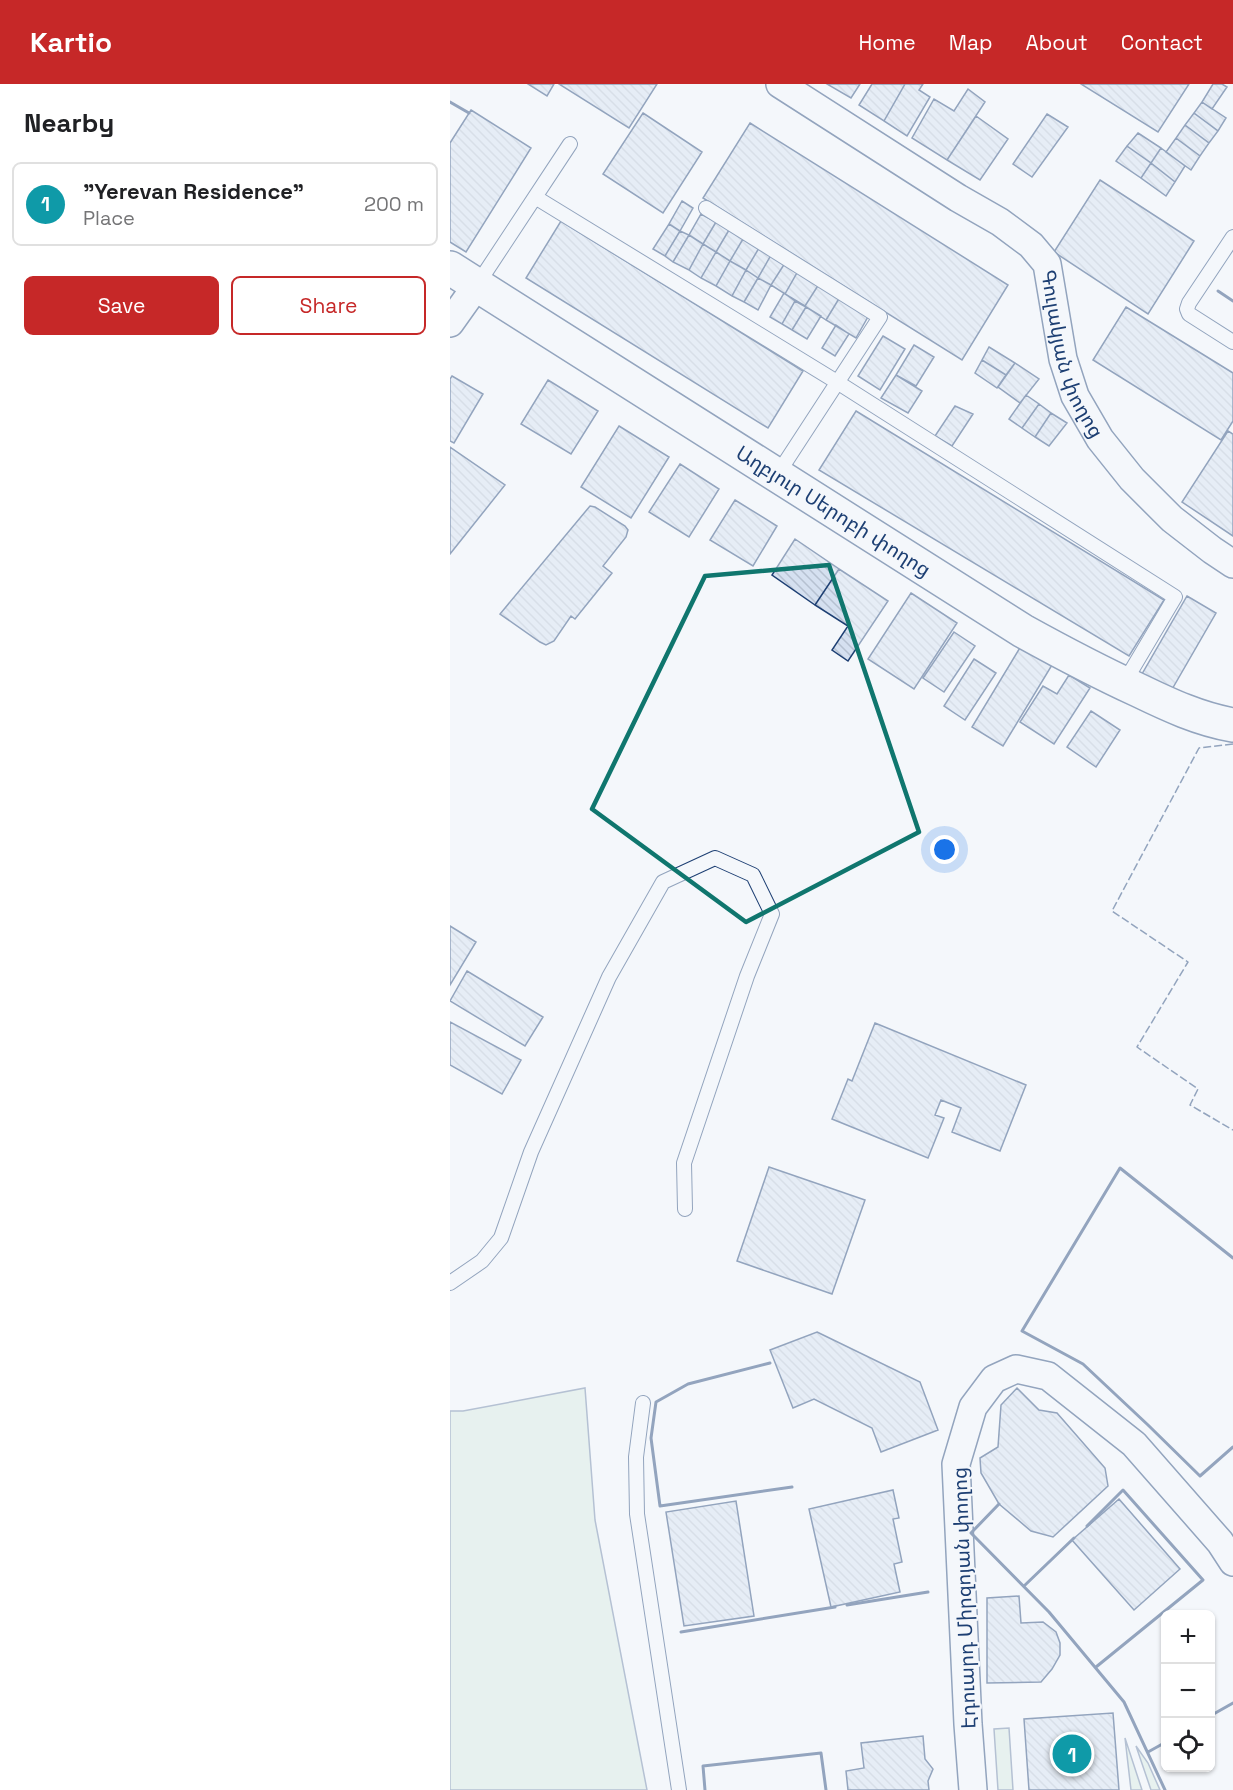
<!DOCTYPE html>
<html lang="en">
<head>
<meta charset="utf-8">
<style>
	body { margin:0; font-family:"Space Grotesk","Noto Sans Armenian",sans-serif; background:#f6f6f6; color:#202124 }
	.controls { position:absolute; right:18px; bottom:18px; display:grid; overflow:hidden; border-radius:9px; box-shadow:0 2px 4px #0004 }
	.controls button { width:54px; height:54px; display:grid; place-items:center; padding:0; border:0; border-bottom:2px solid #e0e0e0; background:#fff; color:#202124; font:30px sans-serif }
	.you { position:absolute; left:495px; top:766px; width:21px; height:21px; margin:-15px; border:4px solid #fff; border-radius:50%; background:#1a73e8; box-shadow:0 0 0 9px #1a73e833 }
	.badge { display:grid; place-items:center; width:39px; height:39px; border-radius:50%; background:#c62828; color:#fff; font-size:20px; font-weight:700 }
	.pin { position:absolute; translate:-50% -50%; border:3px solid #fff; box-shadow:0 2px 6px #0006 }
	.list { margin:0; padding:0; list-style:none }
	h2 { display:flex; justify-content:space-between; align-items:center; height:78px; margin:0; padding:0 24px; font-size:26px }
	h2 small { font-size:20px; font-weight:400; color:#757577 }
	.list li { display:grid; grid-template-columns:39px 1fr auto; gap:18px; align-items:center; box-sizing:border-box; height:84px; margin:0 12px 12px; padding:0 12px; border:2px solid #e0e0e0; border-radius:9px }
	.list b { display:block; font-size:22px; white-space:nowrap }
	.list p { margin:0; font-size:20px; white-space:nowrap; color:#757577 }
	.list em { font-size:20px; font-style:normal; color:#757577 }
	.actions { display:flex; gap:12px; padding:18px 24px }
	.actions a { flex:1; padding:14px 0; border:2px solid #c62828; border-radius:9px; text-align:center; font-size:21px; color:#c62828 }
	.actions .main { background:#c62828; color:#fff }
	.icon { flex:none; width:33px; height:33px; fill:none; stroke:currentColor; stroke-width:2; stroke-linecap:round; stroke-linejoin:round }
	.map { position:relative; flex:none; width:783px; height:1706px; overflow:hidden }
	header { display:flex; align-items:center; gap:36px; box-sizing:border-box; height:84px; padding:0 30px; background:#c62828; color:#fff }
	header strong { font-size:28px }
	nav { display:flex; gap:33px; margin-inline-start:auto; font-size:21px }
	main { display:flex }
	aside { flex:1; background:#fff }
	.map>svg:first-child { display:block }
	.grass { fill:#d7e8df; stroke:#687fa3; stroke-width:1.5 }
	.building { fill:url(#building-back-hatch); stroke:#1d3f73; stroke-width:1.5 }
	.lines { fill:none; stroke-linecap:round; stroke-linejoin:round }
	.service-casing { stroke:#1d3f73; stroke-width:16 }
	.minor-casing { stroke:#1d3f73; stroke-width:30 }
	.tertiary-casing { stroke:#1d3f73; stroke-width:36 }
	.service { stroke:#f4f7fb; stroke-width:14 }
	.minor { stroke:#f4f7fb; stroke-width:27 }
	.tertiary { stroke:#f4f7fb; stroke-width:33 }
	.fence { stroke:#1d3f73; stroke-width:1.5; stroke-dasharray:8 3; stroke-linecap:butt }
	.wall { stroke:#1d3f73; stroke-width:3 }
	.marked { fill:none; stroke:#0f766e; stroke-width:4.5; stroke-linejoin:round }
	.labels { text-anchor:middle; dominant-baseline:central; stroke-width:4.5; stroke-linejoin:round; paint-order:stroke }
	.street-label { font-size:20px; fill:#1d3f73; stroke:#f4f7fb }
</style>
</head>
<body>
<header>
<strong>Kartio</strong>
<nav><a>Home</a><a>Map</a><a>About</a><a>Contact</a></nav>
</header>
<main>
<aside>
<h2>Nearby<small></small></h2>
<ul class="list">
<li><span class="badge" style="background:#0f9aa8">1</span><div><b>&quot;Yerevan Residence&quot;</b><p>Place</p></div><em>200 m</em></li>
</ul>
<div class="actions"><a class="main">Save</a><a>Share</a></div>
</aside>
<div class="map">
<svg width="783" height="1706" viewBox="0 0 783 1706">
	<defs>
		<pattern id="building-back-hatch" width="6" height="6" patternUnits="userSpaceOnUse" patternTransform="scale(1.5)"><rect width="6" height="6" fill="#d5e0f0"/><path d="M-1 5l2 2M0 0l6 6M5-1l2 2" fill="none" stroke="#b6c1d1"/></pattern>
	</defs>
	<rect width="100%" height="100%" fill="#f4f7fb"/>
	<path class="grass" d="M 135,1304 L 145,1436 L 197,1706 L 0,1706 L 0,1327 L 13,1327 Z
		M 559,1644 L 563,1706 L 548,1706 L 544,1645 Z
		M 675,1654 L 692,1706 L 681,1706 Z
		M 686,1662 L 698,1679 L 710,1706 L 701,1706 Z"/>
	<path class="building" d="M 78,0 L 104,0 L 97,12 Z
		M 109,0 L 207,0 L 179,44 Z
		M 377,0 L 410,0 L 401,14 Z
		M 422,0 L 455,0 L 434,37 L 409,21 Z
		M 455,0 L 473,0 L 469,6 L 480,13 L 457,52 L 434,37 Z
		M 631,0 L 739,0 L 708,48 Z
		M 763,0 L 772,0 L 777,3 L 762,25 L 752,18 Z
		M 518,5 L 535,18 L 497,76 L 462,54 L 484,15 L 504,27 Z
		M 752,18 L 776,34 L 768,47 L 744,29 Z
		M 21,26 L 81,64 L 16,168 L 0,158 L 0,59 Z
		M 193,29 L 252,68 L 213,129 L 153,90 Z
		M 744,29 L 768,47 L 759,59 L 735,41 Z
		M 597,30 L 618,43 L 582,93 L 563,80 Z
		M 526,32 L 558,55 L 530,96 L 497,76 Z
		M 300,39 L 558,201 L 512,276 L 253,114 Z
		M 735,41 L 759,59 L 750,72 L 726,54 Z
		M 688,49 L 711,64 L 701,79 L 677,62 Z
		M 726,54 L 750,72 L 741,86 L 716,68 Z
		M 677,62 L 701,79 L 691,94 L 666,77 Z
		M 711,64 L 735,82 L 725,98 L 701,79 Z
		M 701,79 L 725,98 L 716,112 L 691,94 Z
		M 650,96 L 744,157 L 698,230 L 604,168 Z
		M 232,117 L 243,124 L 230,147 L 219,140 Z
		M 251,130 L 266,138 L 253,160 L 239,151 Z
		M 111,137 L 353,287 L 318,344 L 76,194 Z
		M 266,138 L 279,146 L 266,168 L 253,160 Z
		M 219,140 L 230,147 L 215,172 L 203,165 Z
		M 279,146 L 293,155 L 280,177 L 266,168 Z
		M 230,147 L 239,151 L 223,178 L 215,172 Z
		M 239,151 L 253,160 L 239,186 L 223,178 Z
		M 293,155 L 309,164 L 296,186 L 280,177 Z
		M 253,160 L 266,168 L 251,194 L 239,186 Z
		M 309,164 L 321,171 L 308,194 L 296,186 Z
		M 266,168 L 280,177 L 266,202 L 251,194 Z
		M 321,171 L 335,179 L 321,201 L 308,194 Z
		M 280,177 L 296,186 L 282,212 L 266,202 Z
		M 335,179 L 348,187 L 335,210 L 321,201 Z
		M 296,186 L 308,194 L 294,218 L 282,212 Z
		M 348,187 L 369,200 L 355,222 L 335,210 Z
		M 308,194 L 321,201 L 308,226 L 294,218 Z
		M 369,200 L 390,213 L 376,236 L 355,222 Z
		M 334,209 L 345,217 L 332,240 L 320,233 Z
		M 390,213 L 419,231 L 406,254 L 376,236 Z
		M 345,217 L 356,223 L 342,246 L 332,240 Z
		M 356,223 L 371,232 L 357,255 L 342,246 Z
		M 676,223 L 783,289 L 783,337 L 771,356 L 643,276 Z
		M 386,241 L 399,250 L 385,272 L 372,264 Z
		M 433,252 L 455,265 L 430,306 L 408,292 Z
		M 464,261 L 484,273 L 466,302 L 446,291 Z
		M 539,263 L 565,279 L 556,291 L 532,276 Z
		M 532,276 L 556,291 L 547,304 L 525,289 Z
		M 565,279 L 589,295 L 570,319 L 548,303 Z
		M 446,291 L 472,307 L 458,329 L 431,314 Z
		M 2,292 L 33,310 L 4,359 L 0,357 L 0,295 Z
		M 98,296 L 148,327 L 121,370 L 71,340 Z
		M 576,311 L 589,320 L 572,344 L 559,335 Z
		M 589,320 L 601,329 L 585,353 L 572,344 Z
		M 505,322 L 523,330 L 502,362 L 485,352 Z
		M 406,327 L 714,516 L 679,572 L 369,386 Z
		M 601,329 L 617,339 L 599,362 L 585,353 Z
		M 169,342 L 219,373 L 181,434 L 131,403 Z
		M 778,347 L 783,350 L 783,452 L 732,418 Z
		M 0,363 L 55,401 L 0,470 Z
		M 230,380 L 269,405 L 239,453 L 199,428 Z
		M 285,416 L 327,442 L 303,482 L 260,456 Z
		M 140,422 L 145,423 L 175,442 L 178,446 L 176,453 L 153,482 L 162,489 L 125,535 L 121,532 L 104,557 L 96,561 L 90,558 L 50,530 Z
		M 345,455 L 389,485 L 365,521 L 322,491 Z
		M 389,485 L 438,517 L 398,577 L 382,566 L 398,542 L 365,521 Z
		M 461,509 L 507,539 L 464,605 L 418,575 Z
		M 737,512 L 766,529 L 721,607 L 692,590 Z
		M 504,548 L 525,562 L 494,608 L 473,594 Z
		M 571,562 L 602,581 L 553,662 L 522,643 Z
		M 524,575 L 546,589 L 515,636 L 494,622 Z
		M 619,591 L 640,604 L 604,660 L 570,638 L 593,602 L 607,610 Z
		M 641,627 L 670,646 L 646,683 L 617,663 Z
		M 0,842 L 26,858 L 0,901 Z
		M 17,887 L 93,933 L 75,962 L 0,917 Z
		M 0,938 L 71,976 L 52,1010 L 0,981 Z
		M 425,939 L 576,1001 L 550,1067 L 502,1048 L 511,1024 L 491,1016 L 485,1031 L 494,1034 L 478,1074 L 382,1035 L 398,995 L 402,997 Z
		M 319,1083 L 415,1116 L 382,1210 L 287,1177 Z
		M 367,1248 L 470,1298 L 488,1346 L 431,1368 L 422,1344 L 364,1315 L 343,1324 L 320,1266 Z
		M 567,1304 L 589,1326 L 607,1329 L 655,1384 L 658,1402 L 603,1453 L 581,1447 L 549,1420 L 531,1389 L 530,1374 L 548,1363 L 551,1321 Z
		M 443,1406 L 449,1434 L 443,1435 L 452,1478 L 444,1480 L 450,1508 L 381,1523 L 359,1425 Z
		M 669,1415 L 730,1485 L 684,1526 L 622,1456 Z
		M 286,1417 L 304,1532 L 234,1542 L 216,1428 Z
		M 569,1512 L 571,1539 L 593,1538 L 606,1548 L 610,1559 L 610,1571 L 602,1585 L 591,1598 L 537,1599 L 537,1514 Z
		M 663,1629 L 669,1706 L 579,1706 L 574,1635 Z
		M 473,1652 L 475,1675 L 483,1685 L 478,1697 L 479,1706 L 398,1706 L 396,1687 L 414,1684 L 411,1659 Z"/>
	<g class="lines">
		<defs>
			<path id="service" d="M 85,113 L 387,298 L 725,513 L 674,599
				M 256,124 L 430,233 L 327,391
				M 783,153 L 739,219 L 737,225 L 739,230 L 783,258
				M 27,201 L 120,60
				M 0,1199 L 32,1177 L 51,1154 L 81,1068 L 159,893 L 213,798 L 265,774 L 303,791 L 322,830 L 297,892 L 234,1079 L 235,1125
				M 193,1319 L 186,1373 L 187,1430 L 229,1706"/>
			<g id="minor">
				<path id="s1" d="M 330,0 L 508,114 L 550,138 L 581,161 L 597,180 L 613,275 L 625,312 L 650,355 L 682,395 L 722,435 L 762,466 L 783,480"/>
				<path d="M 0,239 L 27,201"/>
				<path d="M 523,1706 L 518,1640 L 506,1380 L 523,1323 L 544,1295 L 566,1285 L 598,1292 L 684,1360 L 770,1458 L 783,1478"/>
			</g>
			<g id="tertiary">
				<path id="s2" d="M 0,184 L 573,547 C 611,568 649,588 688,606 C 719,621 749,635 783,641"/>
			</g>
		</defs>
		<use href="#service" class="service-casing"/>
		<use href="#minor" class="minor-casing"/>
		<use href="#tertiary" class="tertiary-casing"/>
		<use href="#service" class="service"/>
		<use href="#minor" class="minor"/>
		<use href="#tertiary" class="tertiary"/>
		<path class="fence" d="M 783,660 L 749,664 L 662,827 L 738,878 L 687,963 L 748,1005 L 740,1021 L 783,1046"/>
		<path class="wall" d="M 0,18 L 19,29
			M 768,207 L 783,217
			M 783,1174 L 670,1084 L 572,1247 L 633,1280 L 698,1341 L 750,1392 L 783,1363
			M 320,1279 L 238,1300 L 206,1318 L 201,1354 L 210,1422 L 342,1403
			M 549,1420 L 521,1449 L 599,1528 L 674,1618 L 715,1706
			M 637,1442 L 673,1406 L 753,1496 L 646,1583
			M 574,1502 L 624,1454
			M 397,1521 L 478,1508
			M 231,1548 L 385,1523
			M 760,1632 L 783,1619
			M 698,1668 L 716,1658
			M 255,1706 L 253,1682 L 371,1669 L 376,1706"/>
	</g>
	<path d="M0 0H783V1706H0ZM 379,481 L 469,748 L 296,838 L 142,725 L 255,492 Z" fill="#f4f7fb" fill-opacity=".55" fill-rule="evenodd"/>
	<path class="marked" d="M 379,481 L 469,748 L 296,838 L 142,725 L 255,492 Z"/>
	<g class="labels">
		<g class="street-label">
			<text stroke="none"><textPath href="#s1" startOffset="417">Գուլակյան փողոց</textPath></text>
			<text stroke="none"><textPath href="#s2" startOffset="454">Աղբյուր Սերոբի փողոց</textPath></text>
			<text transform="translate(514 1514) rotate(-92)">Էդուարդ Միրզոյան փողոց</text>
		</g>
	</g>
</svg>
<div class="controls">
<button>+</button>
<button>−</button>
<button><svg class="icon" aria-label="locate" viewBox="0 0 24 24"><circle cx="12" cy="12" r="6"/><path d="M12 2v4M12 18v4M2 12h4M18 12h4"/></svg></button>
</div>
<div class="you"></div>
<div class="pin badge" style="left:622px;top:1670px;background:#0f9aa8">1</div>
</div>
</main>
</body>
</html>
